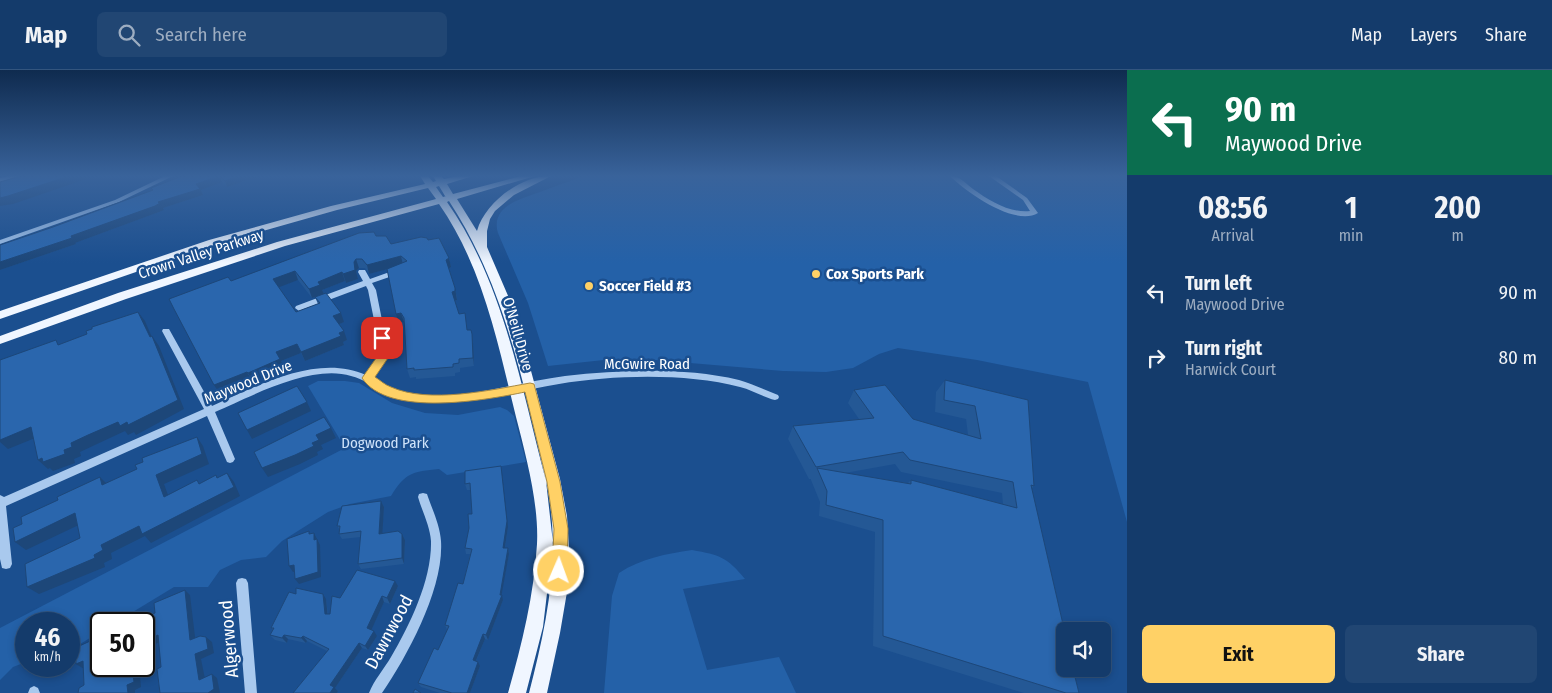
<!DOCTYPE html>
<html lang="en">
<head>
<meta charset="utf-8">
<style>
  :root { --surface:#143b6b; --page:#214673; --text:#f1f3f6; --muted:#9dadc1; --line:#33557e; --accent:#ffd166 }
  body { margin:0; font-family:"Fira Sans Condensed",sans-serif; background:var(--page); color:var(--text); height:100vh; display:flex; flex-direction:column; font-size:19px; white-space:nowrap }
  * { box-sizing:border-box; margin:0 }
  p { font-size:16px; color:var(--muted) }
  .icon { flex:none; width:28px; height:28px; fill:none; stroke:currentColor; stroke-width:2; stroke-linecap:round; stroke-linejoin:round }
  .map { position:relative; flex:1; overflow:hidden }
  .panel { display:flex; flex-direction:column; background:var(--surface); width:425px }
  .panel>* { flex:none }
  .banner { background:#0b6e4f; color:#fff; overflow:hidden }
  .controls { position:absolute; left:1056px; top:552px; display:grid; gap:10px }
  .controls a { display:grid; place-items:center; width:55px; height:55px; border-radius:8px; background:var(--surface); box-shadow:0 2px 8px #0003,0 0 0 1px var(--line); font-size:25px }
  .speed { position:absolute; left:15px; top:542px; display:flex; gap:10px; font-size:25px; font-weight:700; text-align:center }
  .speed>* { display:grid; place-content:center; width:65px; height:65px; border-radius:50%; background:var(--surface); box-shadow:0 2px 8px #0003,0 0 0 1px var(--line); line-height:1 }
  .speed small { font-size:12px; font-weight:400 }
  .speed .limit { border:2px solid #111; border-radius:8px; background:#fff; color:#111 }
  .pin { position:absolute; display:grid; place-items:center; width:42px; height:42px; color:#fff; margin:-21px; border-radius:10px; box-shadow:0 2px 8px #0006 }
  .me { position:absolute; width:55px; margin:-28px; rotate:2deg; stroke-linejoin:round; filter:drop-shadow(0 0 4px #0008) }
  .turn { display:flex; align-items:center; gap:18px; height:105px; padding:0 15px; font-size:22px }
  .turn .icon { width:65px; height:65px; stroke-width:2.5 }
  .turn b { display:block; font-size:35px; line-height:42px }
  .eta { display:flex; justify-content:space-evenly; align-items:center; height:85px; text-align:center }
  .eta b { font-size:30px; font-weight:700; line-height:35px }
  .primary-button { display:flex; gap:10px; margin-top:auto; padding:10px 15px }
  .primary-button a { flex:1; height:58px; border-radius:8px; background:var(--accent); color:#111; font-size:20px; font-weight:700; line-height:58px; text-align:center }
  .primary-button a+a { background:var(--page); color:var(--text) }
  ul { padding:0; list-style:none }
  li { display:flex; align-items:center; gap:15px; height:65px; padding:0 15px }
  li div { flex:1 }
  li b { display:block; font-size:19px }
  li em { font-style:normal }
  header { display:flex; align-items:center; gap:30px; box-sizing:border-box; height:70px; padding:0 25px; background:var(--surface); border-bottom:1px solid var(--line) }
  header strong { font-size:24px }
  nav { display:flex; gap:28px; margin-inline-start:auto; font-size:18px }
  .search { width:350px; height:45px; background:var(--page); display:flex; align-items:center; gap:12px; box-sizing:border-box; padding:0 18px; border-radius:8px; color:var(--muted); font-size:19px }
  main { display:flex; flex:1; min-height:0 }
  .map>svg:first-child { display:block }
</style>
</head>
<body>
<header>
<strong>Map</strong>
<div class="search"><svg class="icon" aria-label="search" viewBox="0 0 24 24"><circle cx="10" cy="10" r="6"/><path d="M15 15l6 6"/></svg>Search here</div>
<nav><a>Map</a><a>Layers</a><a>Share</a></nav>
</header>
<main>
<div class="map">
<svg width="1127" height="623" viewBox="0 0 1127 623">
  <rect width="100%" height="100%" fill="#1b4f8f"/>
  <path fill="#2461a8" d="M584 106H1127V452L1088 312 977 290 898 278 879 284 853 298 826 302 783 301 643 289H613L548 296 528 233 498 163C490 136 521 129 540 122 554 117 569 111 584 106Z
    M318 311H345L359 313 392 333 425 343 458 345 500 337 507 340 514 346 526 392 447 405 439 399C412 402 406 402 391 426L350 434 328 442 282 471 266 487 241 490 220 500 208 517H174L113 554H101V561L69 581V554H26V592L13 597 0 610V558L345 378 308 316Z
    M692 480C720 485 727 487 745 509L683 519 707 600 779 587 796 623H604L612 526 619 503C642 488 666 484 692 480Z"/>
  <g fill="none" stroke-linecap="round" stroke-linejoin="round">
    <path fill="#a9c9ee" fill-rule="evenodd" d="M10 106H20L0 112V108Z
      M165 106H173L119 132 0 174V170L115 130Z
      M950 106C960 106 965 113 973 119 990 131 1009 143 1030 141L1023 130 989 106H996L1027 128 1038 143C1015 157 966 122 950 106Z
      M398 199 402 201 401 203 372 213 376 220 389 285 373 308C380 312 388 317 396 320 406 324 416 325 426 325 474 328 518 312 565 306 622 300 683 297 739 310 752 314 765 320 778 325L779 327 778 329 775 330C763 327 752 320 740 317 686 303 614 305 559 314 521 320 483 332 444 332 424 333 403 331 385 323 374 317 363 309 351 306 311 294 252 326 215 342L235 389 233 392 230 393 227 392 207 346 6 436 12 494 10 498 6 499 2 498 0 489V425L4 427 204 339 162 261 163 259H169L212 336C257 316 317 283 366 305L381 285 368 220 366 216 302 240 299 241 295 238 296 236 363 211 358 202 359 200H365L370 209Z
      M423 423 427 424 428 427C433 441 440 456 441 471 444 518 408 585 382 623H369C374 610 384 599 391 587 410 555 432 509 431 471 430 456 422 441 418 427L419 424Z
      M242 508 246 509 248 513 257 623H245L236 513 238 509Z
      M34 616 38 618 40 623H28L30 618Z"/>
    <path fill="#f0f6ff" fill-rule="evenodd" d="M420 106H428L433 112 436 111 433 106H441L444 109 458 106H473L447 114 453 124 521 106H535L457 129 477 161C485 132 522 105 551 106L514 125 495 141 490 149 487 161V177L509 228 523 271 560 409 567 446 569 480 567 522 560 563 547 623H529C547 553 562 483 546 411L553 473 543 557 526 623H508C522 574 534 525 537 474 539 434 526 386 516 347 498 274 483 197 439 134L285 176 126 229 0 274V266L118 223 277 172 436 129 428 118 337 140 217 174 0 249V241L209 170 331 136 425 114ZM439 116 445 126H446L443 127 436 117ZM449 131C504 215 524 314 546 411 521 317 504 213 447 132Z"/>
  </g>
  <path fill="#245895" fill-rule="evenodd" d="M182 106H259L227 117 222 112 201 120 203 125 163 138 164 140 159 142 75 173 76 174 0 200V175L53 157 152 120 151 118Z
    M376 166 391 174 428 170 449 188 451 197 449 198 457 227V230L455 231 459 244 467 260 472 264 473 272 474 296 460 298V302L455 303V306L416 309V307L410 308 407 299 404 253V252L398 253 387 199 369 204 365 198H359L356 201 358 209 346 213 345 211 322 220 324 224 344 252 339 254 347 270 343 272 344 275 305 291 301 283 281 291 285 298 253 312 252 311 220 324 231 211ZM298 210 312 228 315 227 318 234 296 242 278 217Z
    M945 310 1028 330 1034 416 1031 419 1079 623H1024L873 576 875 462 819 446 820 432 811 410V409H809L788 369 793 356 859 349 848 333 854 320 913 349 968 365 966 349 935 342 936 322ZM895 394 901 402 1002 423 1003 434 911 410 908 413 845 403Z
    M465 401 508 457 505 478H508L509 484 501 525 503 530 488 570 485 569 476 591 480 596 470 623H440L421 617 418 613 438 580 447 560 445 555 463 514 470 484H466L465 478 472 444 471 420H467L465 414Z
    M381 431 384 437 382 463 402 464 405 470 404 494 361 499 358 494 361 467 342 469 339 464 340 460 337 456Z
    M398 516 390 534 384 532 371 560 377 566 368 580 362 578 335 618 338 621 337 623H293L327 581 307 571 306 573 288 569 287 573 275 570 270 565 273 560 271 558 326 529 328 544H330L340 528Z"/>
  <path fill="#1d4779" d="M69 106H94L86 109 13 134 0 136V128Z
    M219 106 222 112 201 120 203 125 163 138 164 140 159 142 75 173 71 166 158 132 196 114Z
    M239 106H259L227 117 225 111Z
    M72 168 76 174 0 200V192Z
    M401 186 403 195 369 204 367 195Z
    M449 188 451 197 448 199 446 190Z
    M356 189 359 198 356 201 358 209 346 213 343 204Z
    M295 201 298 210 277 218 273 209Z
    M342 202 345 211 322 220 324 224 312 228 309 219 318 212Z
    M455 218 457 230 454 231 452 222Z
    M138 242 145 251 156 277 150 267Z
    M341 243 344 252 337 255 333 246Z
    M401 243 404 252 398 253 396 244Z
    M344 261 347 270 343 272 344 275 305 291 301 282Z
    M472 264 473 272 474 296 473 288Z
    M152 266 159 276 184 339 136 365 134 362 128 365 125 361 97 374 80 382 81 386 74 389 75 393 53 401 50 398 48 399 38 390 64 380 71 373Z
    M297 274 301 283 281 291 285 298 253 312 248 303 276 282Z
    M247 302 252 311 220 324 214 315Z
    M307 332 311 341 252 369 247 360Z
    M31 357 40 366 8 379 0 372V370Z
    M331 358 336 368 321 375 323 379 317 382 318 385 300 394 268 407 262 398 312 373 316 365Z
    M197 367 203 376 209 394 164 414 172 436 164 427 156 405Z
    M227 403 234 412 240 426 151 473 145 466 111 483 112 489 104 493 105 497 39 524 27 517 94 485 101 475Z
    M502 403 508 457 504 483 503 478Z
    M100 407 109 416 102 415Z
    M381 431 384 437 382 469 379 464Z
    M75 443 85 452 26 480 15 472Z
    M314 463 320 475 321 507 299 514 295 509 314 470Z
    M402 464 405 470 404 494 402 488Z
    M508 478 509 484 501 528 502 525 503 530 488 570 486 565 500 525Z
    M294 495 298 500 293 502 289 496Z
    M395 511 398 516 390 534 387 528Z
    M185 520 190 525 196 575 190 570Z
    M323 524 326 529 328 549 325 544Z
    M382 526 384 532 370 563 367 558Z
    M374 561 377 566 368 580 365 576Z
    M483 564 485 569 474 595 473 590Z
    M158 565 164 570 144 579V572Z
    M284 565 288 569 287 573 282 568Z
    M303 566 307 571 306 573 301 568Z
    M206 567 212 572 214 583 201 589 206 614 199 610 195 584Z
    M359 573 362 578 335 618 338 621 337 623H330V615Z
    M83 591 84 599 76 594Z
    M478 592 480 596 470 623H467Z
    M132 596H139L141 617 135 620V623H128L127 615Z
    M212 604 217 608 220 623H208Z"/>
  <path fill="#2a66ad" stroke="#1d4779" d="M21 106H69L8 126 0 128V112Z
    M182 106H219L196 114 200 119 158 132 160 133 155 136 71 166 72 168 0 192V175L53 157 153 120 151 118Z
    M220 106H239L225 111Z
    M374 162 376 166H386L391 174 421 167 427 168 428 170 439 168 449 188 446 190 455 218V221L452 222 459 244 465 243 467 260H471L472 264 473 288 459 289V293L453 294V297L414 300V298L407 299 404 248 401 243 396 244 387 199 407 191 401 186 367 195 362 189H356L354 192 355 200 343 204 342 202 318 212 320 215 309 219 295 201 273 209 296 242 320 233 315 227 326 223 341 243 333 246 344 261 339 263 341 266 301 282 297 274 276 282 280 289 248 303 247 302 214 315 174 239 169 229 228 207 231 211 359 163Z
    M138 242 150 267 152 266 178 330 128 355 127 352 120 356 118 352 88 365 71 373 72 377 64 380 65 384 43 392 42 388 38 390 31 357 0 370V290L56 270 58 275 87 264 86 261 92 259V257Z
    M945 310 1028 330 1034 416 1031 415 1065 563V599H1073L1079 623H1066L883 566V450L826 435 827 421 817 398 911 414V410L1017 438 1013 412 910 390 903 382 816 397 793 356 874 348 854 320 885 315 913 349 981 369 975 336 944 330Z
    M297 316 307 332 247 360 238 343Z
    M324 347 331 358 316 365 319 370 312 373 314 376 295 385 262 398 254 382Z
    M197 367 202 384 156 405 164 427 197 410 199 414 216 405 217 408 227 403 234 417 142 464 139 456 101 475 103 480 94 485 95 488 27 517 25 494 80 468 75 443 15 472 13 458 22 454 21 447 58 430 57 427 100 407 102 415 137 399 135 395 143 392 142 388Z
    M501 396 507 451 503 478H508L500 525H502L486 565 483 564 473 590 478 592 467 623H452L418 613 434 578 438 580 449 556 445 555 458 513 463 514 472 479 465 478 469 458 468 444H472L470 413 465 414V401Z
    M381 431 379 464 398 461 402 464V488L358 494 361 461 339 464 340 456H337L342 436Z
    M309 461V464L314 463V470L317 469 318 502 295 509 294 495 289 496 287 469Z
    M357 500 395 511 387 528 382 526 367 558 374 561 365 576 359 573 330 615 334 617 330 623H293L329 579 303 566 301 568 284 565 282 568 270 565 274 558H271L289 522 296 524V518L323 524 325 544H330L332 526 340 528Z
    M185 520 190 570 200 566 206 567 208 579 195 584 199 610 212 604 214 619 208 623H160L157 599 161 597 158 565 144 572V554H130L155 543 154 533Z
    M101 566V596H132L134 612 127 615 128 623H78L79 618 84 615 83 591 76 594 75 578Z
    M415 619 421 623H413Z"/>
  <linearGradient id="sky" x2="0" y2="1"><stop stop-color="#0f2b4f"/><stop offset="0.55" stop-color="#39639b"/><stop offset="1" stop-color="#39639b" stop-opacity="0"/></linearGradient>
  <rect width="1127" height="193" fill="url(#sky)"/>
  <path fill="#ffd166" stroke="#a68842" d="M382 265 387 268 390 285 375 307C380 310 385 315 391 317 429 334 491 320 530 313L534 314 560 412 568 459 567 501 564 506 559 508 554 506 552 501 554 459 547 412 525 322C487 330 388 348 362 308L379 284 376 268Z"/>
  <g fill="#ffd166" stroke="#1b4f8f" stroke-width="2">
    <circle cx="816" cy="204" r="5"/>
    <circle cx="589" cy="216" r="5"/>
  </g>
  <g text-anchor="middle" stroke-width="5" stroke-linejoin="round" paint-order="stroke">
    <g font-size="15" fill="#fff" stroke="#1b4f8f">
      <text transform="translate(201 184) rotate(-18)" y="5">Crown Valley Parkway</text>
      <text transform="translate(518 264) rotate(74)" y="5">O'Neill Drive</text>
      <text x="647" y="299">McGwire Road</text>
      <text transform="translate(248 312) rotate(-22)" y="5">Maywood Drive</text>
    </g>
    <g font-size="15" font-weight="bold" fill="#fff" stroke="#1b4f8f" text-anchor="start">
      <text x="826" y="209">Cox Sports Park</text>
      <text x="599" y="221">Soccer Field #3</text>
    </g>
    <g font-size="15" fill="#cfe3fa" stroke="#1b4f8f">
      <text x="385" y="378">Dogwood Park</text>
    </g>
    <g font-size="18" fill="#fff" stroke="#1b4f8f">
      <text transform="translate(389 562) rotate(-62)" y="6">Dawnwood</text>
      <text transform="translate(229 569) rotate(-95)" y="6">Algerwood</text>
    </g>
  </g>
</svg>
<div class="controls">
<a><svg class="icon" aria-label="sound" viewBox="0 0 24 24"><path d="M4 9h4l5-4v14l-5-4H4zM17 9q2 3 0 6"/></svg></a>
</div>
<div class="speed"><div>46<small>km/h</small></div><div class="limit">50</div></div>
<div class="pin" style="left:382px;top:268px;background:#d93025"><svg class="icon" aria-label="arrive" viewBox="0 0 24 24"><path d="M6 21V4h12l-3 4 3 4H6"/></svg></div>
<svg class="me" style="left:559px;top:501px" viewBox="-20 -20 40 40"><circle r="17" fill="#ffd166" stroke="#fff" stroke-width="3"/><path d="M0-11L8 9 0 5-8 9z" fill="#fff"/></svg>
</div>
<section class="panel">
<div class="banner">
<div class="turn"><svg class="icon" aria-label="left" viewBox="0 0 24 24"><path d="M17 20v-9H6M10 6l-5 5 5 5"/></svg><div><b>90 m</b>Maywood Drive</div></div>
</div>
<div class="eta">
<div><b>08:56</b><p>Arrival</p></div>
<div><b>1</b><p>min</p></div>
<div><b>200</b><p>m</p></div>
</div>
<ul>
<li><svg class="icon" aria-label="left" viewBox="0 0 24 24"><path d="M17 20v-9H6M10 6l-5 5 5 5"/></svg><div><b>Turn left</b><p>Maywood Drive</p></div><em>90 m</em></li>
<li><svg class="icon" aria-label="right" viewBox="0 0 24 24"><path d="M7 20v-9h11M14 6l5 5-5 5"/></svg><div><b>Turn right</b><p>Harwick Court</p></div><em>80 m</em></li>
</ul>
<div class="primary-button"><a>Exit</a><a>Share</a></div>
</section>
</main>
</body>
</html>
